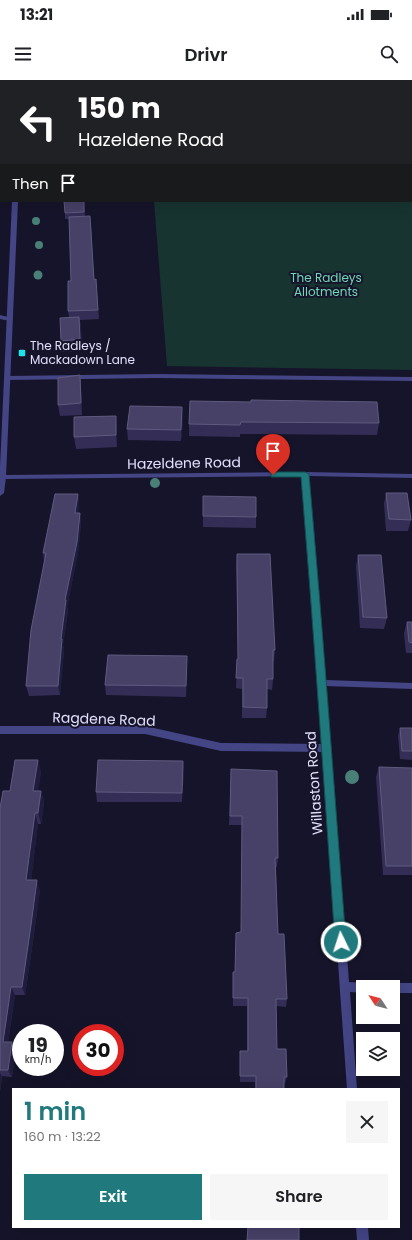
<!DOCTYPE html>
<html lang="en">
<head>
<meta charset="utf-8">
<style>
  :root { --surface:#fff; --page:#f6f6f6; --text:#202124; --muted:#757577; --accent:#1f797d }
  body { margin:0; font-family:Poppins,sans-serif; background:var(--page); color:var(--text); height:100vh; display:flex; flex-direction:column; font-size:15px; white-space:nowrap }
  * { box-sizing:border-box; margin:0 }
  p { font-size:13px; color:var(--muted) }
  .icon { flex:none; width:22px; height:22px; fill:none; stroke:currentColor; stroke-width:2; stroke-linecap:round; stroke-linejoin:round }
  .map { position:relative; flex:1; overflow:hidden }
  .details { position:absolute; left:12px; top:1008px; width:388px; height:140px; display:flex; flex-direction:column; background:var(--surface); border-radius:0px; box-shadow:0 4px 16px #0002 }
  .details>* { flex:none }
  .banner { position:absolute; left:0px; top:0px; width:412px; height:122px; box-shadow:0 4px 16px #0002; background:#202124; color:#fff; overflow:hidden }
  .needle { width:26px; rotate:306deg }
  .controls { position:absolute; left:356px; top:900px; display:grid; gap:8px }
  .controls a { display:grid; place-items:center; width:44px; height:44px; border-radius:0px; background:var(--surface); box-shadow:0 4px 16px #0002; font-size:20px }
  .speed { position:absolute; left:12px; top:944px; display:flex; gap:8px; font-size:20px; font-weight:700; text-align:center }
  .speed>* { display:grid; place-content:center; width:52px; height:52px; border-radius:50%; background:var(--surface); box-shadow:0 4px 16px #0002; line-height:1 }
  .speed small { font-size:10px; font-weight:400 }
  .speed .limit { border:6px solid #d22; background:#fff; color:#111 }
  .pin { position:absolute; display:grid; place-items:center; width:34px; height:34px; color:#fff; margin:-41px -17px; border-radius:50% 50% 50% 0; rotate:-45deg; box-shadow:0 0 4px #0007 }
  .pin .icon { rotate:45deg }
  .me { position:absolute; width:44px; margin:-22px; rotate:356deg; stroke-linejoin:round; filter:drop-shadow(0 0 3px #0008) }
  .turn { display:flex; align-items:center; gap:14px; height:84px; padding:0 12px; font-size:18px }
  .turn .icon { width:52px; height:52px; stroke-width:2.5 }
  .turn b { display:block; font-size:28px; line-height:34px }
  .then { display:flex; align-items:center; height:38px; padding:0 12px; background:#0003; gap:8px; font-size:15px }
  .round { display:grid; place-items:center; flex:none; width:42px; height:42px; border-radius:0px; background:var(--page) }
  .overview { display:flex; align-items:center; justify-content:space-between; height:68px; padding:0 12px }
  h1 { font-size:24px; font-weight:600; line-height:30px; color:var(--accent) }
  .cta { display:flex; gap:8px; margin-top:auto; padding:8px 12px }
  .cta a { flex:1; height:46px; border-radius:0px; background:var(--accent); color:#fff; font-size:16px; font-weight:600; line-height:46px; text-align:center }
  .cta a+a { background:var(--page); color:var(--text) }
  .status { display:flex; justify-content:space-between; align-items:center; height:28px; padding:0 20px; background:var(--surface); direction:ltr }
  .status svg { height:11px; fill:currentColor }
  header { display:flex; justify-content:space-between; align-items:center; height:52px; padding:0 12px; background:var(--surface); font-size:18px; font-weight:600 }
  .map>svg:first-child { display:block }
</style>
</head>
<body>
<div class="status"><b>13:21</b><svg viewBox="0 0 49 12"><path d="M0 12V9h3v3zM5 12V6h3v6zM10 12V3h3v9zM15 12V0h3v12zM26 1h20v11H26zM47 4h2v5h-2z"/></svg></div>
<header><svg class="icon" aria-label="menu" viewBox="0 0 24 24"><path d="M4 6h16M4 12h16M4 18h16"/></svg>Drivr<svg class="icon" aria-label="search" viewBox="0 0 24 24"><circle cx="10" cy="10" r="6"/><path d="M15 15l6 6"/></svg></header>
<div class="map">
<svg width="412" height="1160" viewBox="0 0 412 1160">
  <rect width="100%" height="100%" fill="#16142a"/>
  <path fill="#173431" d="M412 45V290L167 286 154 121H411Z"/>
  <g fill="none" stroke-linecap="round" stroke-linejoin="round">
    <path fill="#434585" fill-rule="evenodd" d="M75 0H79V1H75Z
      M249 0H254L249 1Z
      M305 0H315V1H305Z
      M410 0H412V4H411Z
      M157 294 412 297V301L157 298 8 300 5 298 8 296Z"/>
    <path fill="#434585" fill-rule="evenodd" d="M0 235 12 238 13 239 10 241 0 239Z
      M305 392 412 394V398L309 396 326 600 412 603V609L326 606 349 902 363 903 366 905 368 907H363V913L350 912 357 1009H347L323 672 221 671 145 654H0V646H145L221 663 322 664 302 396 3 399 0 398 1 395H3Z
      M393 903H412V913H393V907H388L390 905Z
      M356 1147H368L369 1160H357Z"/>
    <path fill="#434585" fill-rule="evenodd" d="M33 0H37V1H33Z
      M12 121H18L6 397 4 413 0 416V387Z"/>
  </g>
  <g fill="#487f77">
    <circle cx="36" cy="141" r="4"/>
    <circle cx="39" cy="165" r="4"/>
    <circle cx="38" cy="195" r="4.5"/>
    <circle cx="155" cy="403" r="5"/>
    <circle cx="352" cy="697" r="7"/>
  </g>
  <path fill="#342e56" d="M84 121 85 136 91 145 94 200 96 199 99 239 80 240 81 249 82 271 62 272 61 261 69 237 68 231 71 201 69 139H65V133Z
    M80 295 81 306 82 335 60 336 58 325Z
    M190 321 379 343 377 355 240 354V357L189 356V344Z
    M182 327 183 339 181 361 128 360 127 349Z
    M117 347V367L76 369 74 357Z
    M386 413 411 440 408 451H386L384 424Z
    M78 414 79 425 78 433H80L81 444 78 473 67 527 68 530 63 565 64 570 60 615 29 616 26 606 44 482 43 473Z
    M203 436 256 437V448L203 447Z
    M237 474 275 570 274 581H273V599L272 610 267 609V628L266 638H242V609L236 608 237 579H238L236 486Z
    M358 475 387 538 384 549 360 548 356 486Z
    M407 542H412V573H406L404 553Z
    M187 576V587L186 617 106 615 105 605Z
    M400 648H412V680L400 679 398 656Z
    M183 681 184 691 182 722H97L96 712Z
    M379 687 412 691V795H383L376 697Z
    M231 689 278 778 277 787H276L278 854 287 919 286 927 276 926 277 969 287 997 285 1003H284V1009H255V1002H240V971H247V926H233V892H235L236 853 241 852 242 745H229Z
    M41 691 38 711H41L44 722 41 744H38L31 800 40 810 34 854 25 915H15L8 962 16 970 12 997 2 996 0 1012V728L10 711Z
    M247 1147H299V1160H247Z"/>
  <path fill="#201c3d" d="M79 237 81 249 82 271 80 259Z
    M80 295 81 306 82 335 81 323Z
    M182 327 183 339 181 361V350Z
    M116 336 117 347V367L116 355Z
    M78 414 79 425 77 444 75 433Z
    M80 433 81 444 78 473 67 527 68 530 63 565 64 570 60 615 58 606 61 559 65 520Z
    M187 576V587L186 617V606Z
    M38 680 41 691 37 722 33 711Z
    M183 681 184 691 182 722V713Z
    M41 711 44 722 41 744 38 733Z
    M35 733 38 744 30 810 26 800Z
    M37 800 40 810 34 854 25 915 22 907Z
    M11 907 15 915 7 969 3 962Z
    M12 962 16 970 12 997 8 990Z
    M0 993 2 996 0 1012Z"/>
  <path fill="#474167" stroke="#5f5a7f" d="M64 121H84V132L65 133Z
    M90 136 94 200 96 199 98 230 68 231V201H71L69 137Z
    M79 237 80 259 61 261 60 238Z
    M80 295 81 323 58 325V298Z
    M251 320 377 322 379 343 241 342 240 345 189 344 190 321 251 322Z
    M130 326 182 327 181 350 127 349Z
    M116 336V355L74 357V337Z
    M386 413H407L411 440 389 439Z
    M55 414H78L75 433H80L77 462 65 520H66L61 559H62L58 606H26L31 550 46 473H43Z
    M203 416 256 417V437L203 436Z
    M237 474H270L275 570H273V599H267V628L243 627V598H236L237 579H238Z
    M358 475H381L387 538 363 537Z
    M407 542H412V563L409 562Z
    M108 575 187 576 186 606 105 605Z
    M400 648H412V671H402Z
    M15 680H38L33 711H41L38 733H35L26 800H37L31 845 22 907H11L3 962H12L8 990H0V728L3 711H10Z
    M98 680 183 681 182 713 96 712Z
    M379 687 412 688V786H386Z
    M231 689 277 691 278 778H275L278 854H284L287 919H276L277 969H286L287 997H284V1009H256V996H240V971H248V918H233V892H235L236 853 241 852 242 736H230Z
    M248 1147H299V1160H247Z"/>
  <path fill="#1f797d" stroke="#144f51" d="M273 392H305L309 394C323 550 334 706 346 862L345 866 341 868 337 866 335 862C324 707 314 552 301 397H271V393Z"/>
  <rect fill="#1de4ea" stroke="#16142a" stroke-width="1.5" x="18" y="269" width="8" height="8" rx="2"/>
  <g text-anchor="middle" stroke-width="4" stroke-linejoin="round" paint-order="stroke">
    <g font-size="12" fill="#71d7b6" stroke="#16142a">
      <text x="326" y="202">The Radleys<tspan x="326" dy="14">Allotments</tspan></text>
    </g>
    <g font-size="12" fill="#e1e0fc" stroke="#16142a" text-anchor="start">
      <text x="30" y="270">The Radleys /<tspan x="30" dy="14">Mackadown Lane</tspan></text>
    </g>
    <g font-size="14" fill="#e1e0fc" stroke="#16142a">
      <text transform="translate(184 383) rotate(-1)" y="5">Hazeldene Road</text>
      <text transform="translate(104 639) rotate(2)" y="5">Ragdene Road</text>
      <text transform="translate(314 703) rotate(-94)" y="5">Willaston Road</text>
    </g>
  </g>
</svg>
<div class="controls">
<a><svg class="needle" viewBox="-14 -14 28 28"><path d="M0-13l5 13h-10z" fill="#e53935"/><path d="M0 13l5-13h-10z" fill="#757577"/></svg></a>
<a><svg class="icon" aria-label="layers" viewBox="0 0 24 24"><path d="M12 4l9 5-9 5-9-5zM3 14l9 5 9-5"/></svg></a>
</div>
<div class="speed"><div>19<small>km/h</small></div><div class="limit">30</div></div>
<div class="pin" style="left:273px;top:395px;background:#d93025"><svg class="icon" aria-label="arrive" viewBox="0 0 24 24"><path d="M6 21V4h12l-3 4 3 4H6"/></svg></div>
<svg class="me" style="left:341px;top:862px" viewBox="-20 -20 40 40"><circle r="17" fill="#1f797d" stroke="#fff" stroke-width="3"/><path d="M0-11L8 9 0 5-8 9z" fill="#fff"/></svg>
<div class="banner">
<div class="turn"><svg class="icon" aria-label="left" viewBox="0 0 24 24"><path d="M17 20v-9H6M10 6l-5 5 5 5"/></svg><div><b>150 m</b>Hazeldene Road</div></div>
<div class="then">Then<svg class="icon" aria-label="arrive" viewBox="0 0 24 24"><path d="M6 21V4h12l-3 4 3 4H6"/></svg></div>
</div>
<section class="details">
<div class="overview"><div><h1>1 min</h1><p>160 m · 13:22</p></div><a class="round"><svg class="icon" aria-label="close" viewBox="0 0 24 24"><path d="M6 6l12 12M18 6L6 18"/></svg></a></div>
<div class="cta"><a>Exit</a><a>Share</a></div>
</section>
</div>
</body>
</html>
